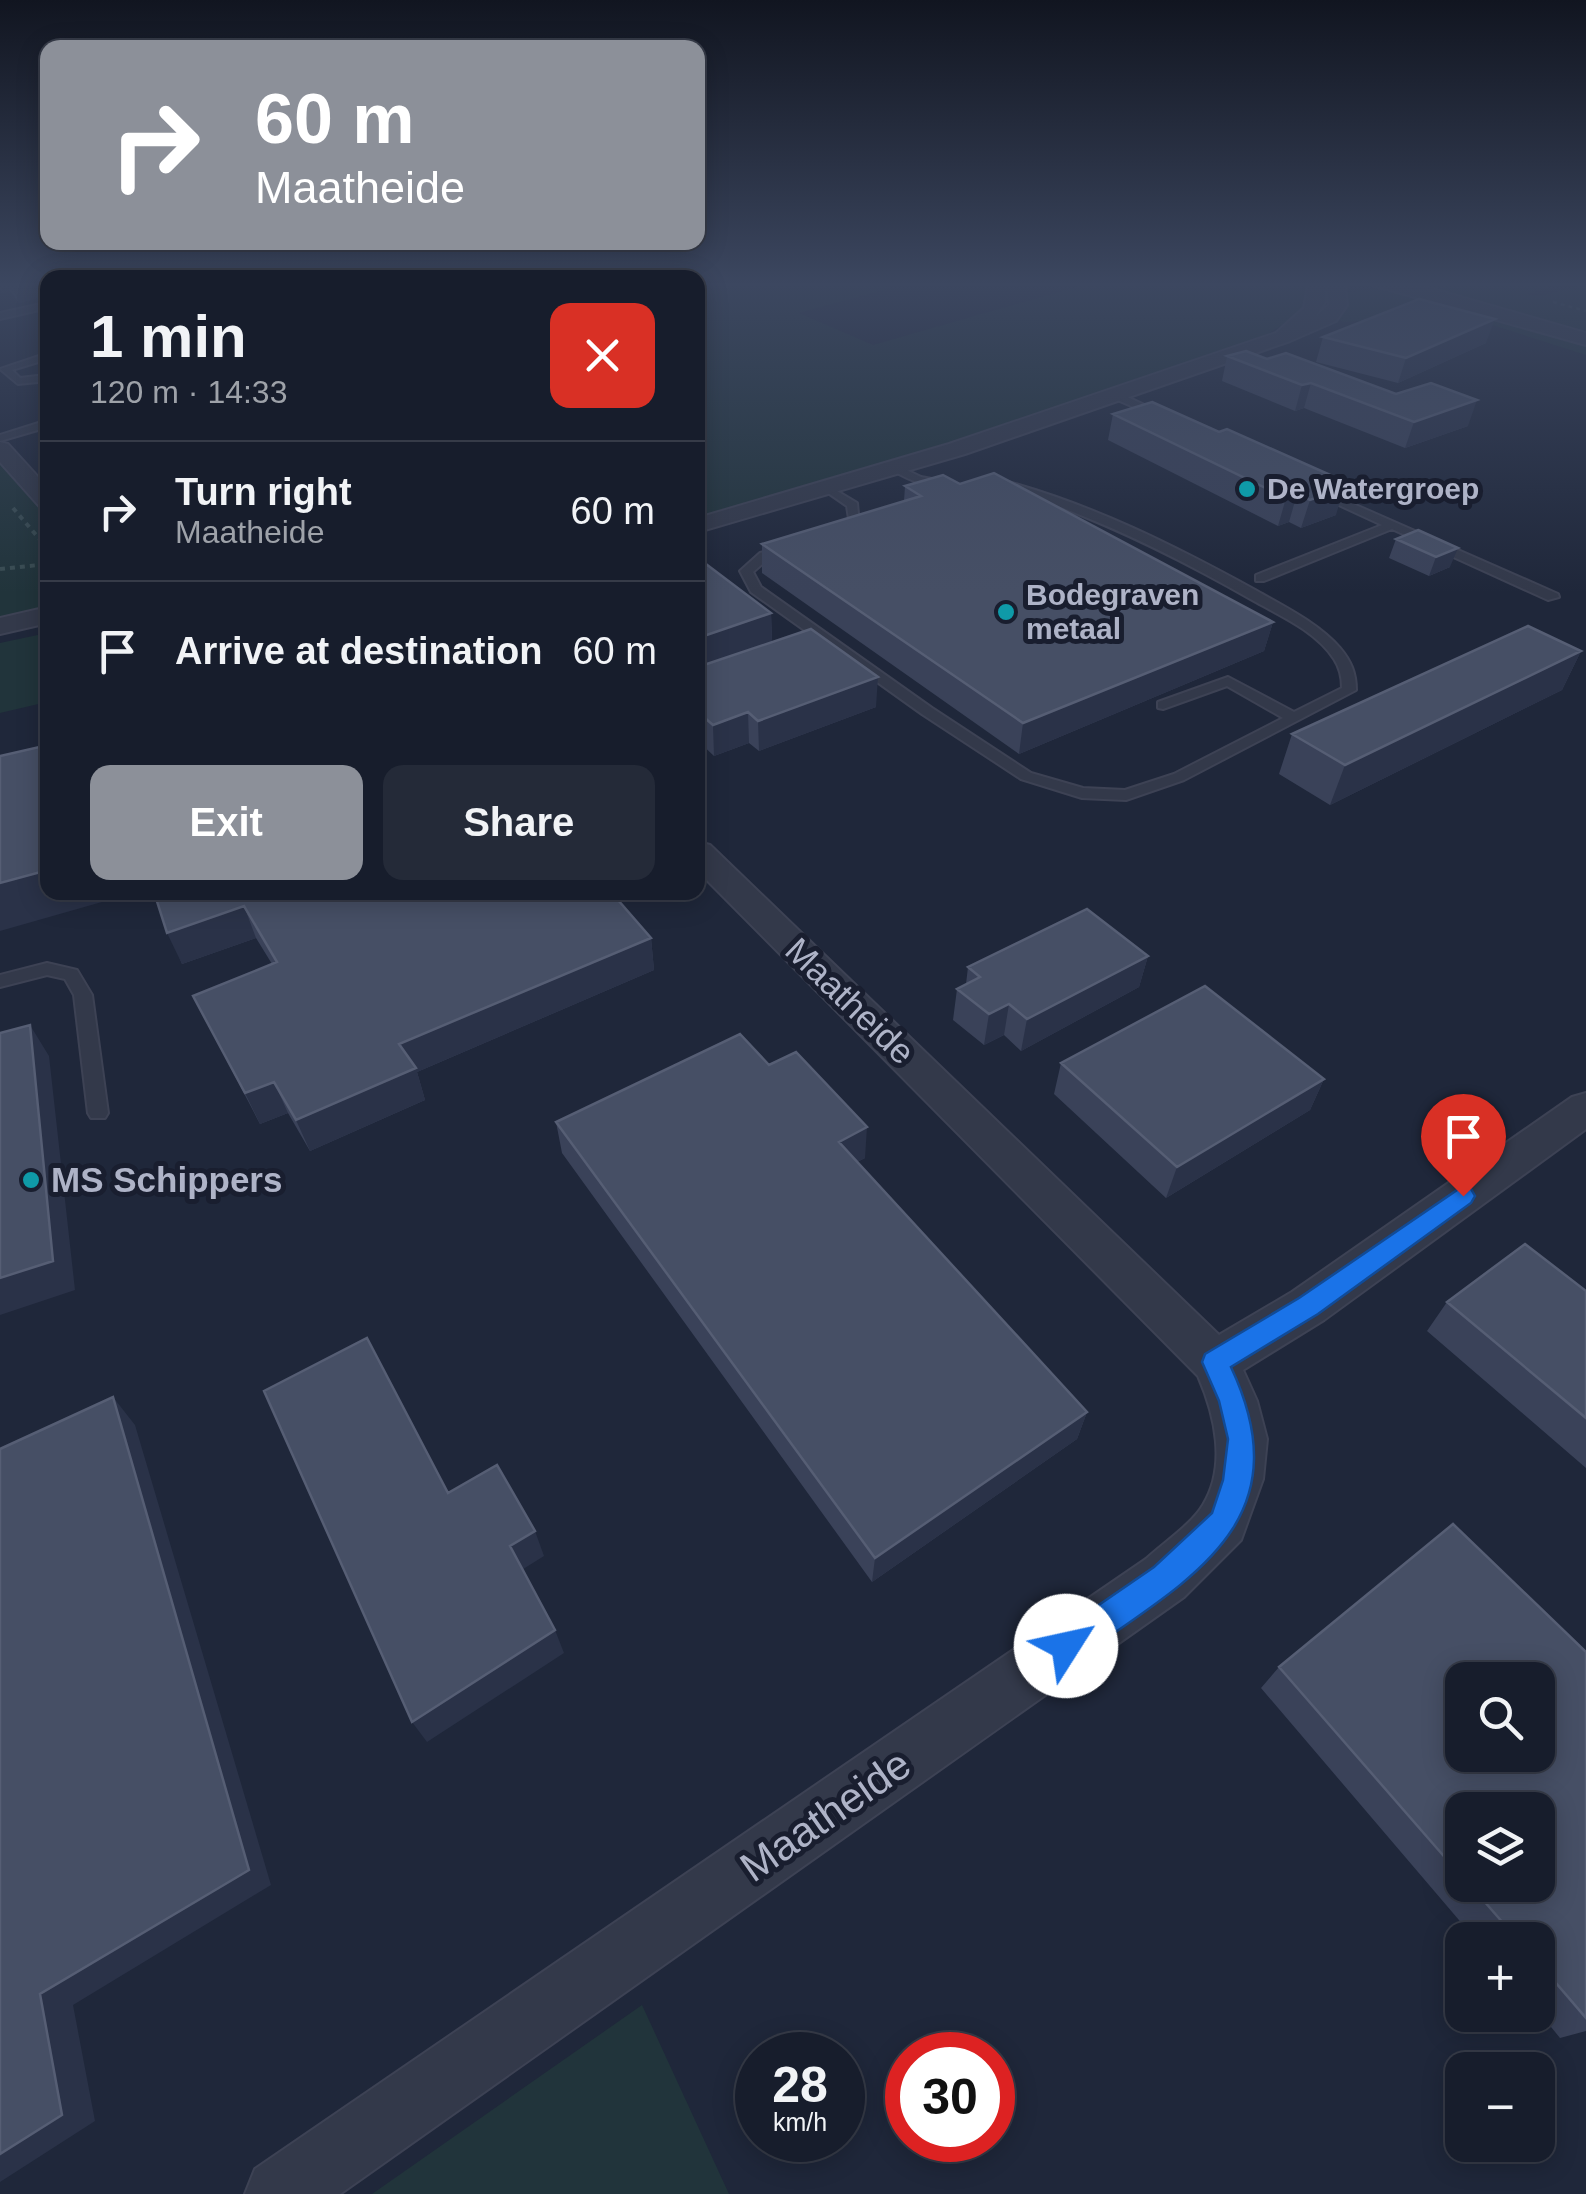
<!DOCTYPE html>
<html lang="en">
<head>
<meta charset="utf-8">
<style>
  :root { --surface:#171d2c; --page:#242a38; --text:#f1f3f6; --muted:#9ea2a9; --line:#363b48; --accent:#8c9099 }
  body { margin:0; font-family:Arial,sans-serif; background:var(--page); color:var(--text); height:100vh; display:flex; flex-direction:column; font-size:38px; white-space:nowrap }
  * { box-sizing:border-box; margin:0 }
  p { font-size:32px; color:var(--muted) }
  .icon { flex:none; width:55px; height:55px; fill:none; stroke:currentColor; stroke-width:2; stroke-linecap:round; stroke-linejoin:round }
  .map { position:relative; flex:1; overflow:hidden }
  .details { position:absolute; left:40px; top:270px; width:665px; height:630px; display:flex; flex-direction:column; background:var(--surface); border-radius:20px; box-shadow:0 5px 25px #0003,0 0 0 2px var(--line) }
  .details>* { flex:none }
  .banner { position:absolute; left:40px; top:40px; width:665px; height:210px; border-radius:20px; box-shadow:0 5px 25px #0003,0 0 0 2px var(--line); background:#8c9099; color:#fff; overflow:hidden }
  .fabs { position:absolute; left:1445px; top:1662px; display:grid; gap:20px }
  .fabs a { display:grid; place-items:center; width:110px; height:110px; border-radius:20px; background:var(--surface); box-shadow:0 5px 25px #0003,0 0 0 2px var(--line); font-size:50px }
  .speed { position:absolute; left:735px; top:2032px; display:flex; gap:20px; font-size:50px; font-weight:700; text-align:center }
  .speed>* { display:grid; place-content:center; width:130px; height:130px; border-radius:50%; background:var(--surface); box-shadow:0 5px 25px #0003,0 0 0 2px var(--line); line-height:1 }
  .speed small { font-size:25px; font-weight:400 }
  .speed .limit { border:15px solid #d22; background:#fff; color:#111 }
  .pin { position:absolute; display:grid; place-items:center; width:85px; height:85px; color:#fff; margin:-102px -42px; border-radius:50% 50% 50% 0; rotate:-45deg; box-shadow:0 0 10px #0007 }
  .pin .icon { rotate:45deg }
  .me { position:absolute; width:110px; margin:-55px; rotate:55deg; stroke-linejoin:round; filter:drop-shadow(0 0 8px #0008) }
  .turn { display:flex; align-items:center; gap:35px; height:210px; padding:0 50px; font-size:45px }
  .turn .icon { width:130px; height:130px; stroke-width:2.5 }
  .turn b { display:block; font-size:70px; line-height:85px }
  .round { display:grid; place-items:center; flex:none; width:105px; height:105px; border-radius:20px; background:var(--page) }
  .headline { display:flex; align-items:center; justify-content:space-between; height:170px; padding:0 50px }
  h1 { font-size:60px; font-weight:800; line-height:75px }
  .action { display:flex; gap:20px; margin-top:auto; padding:20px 50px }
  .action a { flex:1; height:115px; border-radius:20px; background:var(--accent); color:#fff; font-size:40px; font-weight:800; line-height:115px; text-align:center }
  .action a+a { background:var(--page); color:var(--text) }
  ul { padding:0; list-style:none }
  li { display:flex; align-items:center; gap:30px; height:140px; padding:0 50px; border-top:2px solid var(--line) }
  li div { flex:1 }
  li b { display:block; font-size:38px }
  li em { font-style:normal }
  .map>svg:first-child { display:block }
</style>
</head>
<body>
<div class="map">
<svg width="1586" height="2194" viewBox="0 0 1586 2194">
  <rect width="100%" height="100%" fill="#1f273a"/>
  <path fill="#21343b" d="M698 285H884L891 288 799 313 873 345 1083 285H1307L1310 291 1301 313 1258 340 907 456 698 517Z
    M1409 285H1553L1528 294C1546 301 1566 283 1586 287V334Z
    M1381 288 1404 291 1586 342V355L1461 315 1343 322 1338 318 1347 292Z
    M0 462 48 516 47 611 0 622Z
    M47 633V702L0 713V643Z
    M642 2005 729 2194H372Z"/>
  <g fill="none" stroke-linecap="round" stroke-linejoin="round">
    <defs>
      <path id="service" d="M46 303 48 308 0 319V313Z
        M48 353V359L12 370 20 378 46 375 48 381 18 384 0 369Z
        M1113 394H1121L1170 417 1161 419 1113 398Z
        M48 420V427L0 441V435Z
        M896 465 921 477 953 483C933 491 911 481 892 470V466Z
        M1001 480C1092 504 1175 546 1257 591 1285 607 1318 623 1340 648 1351 661 1356 673 1356 690L1184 780 1126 800 1082 798 1021 779 922 714 751 592 740 571 760 553 789 546V552L768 559 753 572 761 587 932 708 1031 773 1083 788 1125 790 1174 774 1283 718 1227 686 1163 709 1158 708V702L1228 677 1294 712 1342 688C1342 678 1340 668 1334 659 1317 632 1281 616 1254 601 1172 554 1088 513 997 485L995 483Z
        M827 485 857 503 859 524 831 532V526L849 519 847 506 821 488Z
        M1317 488 1558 594 1559 597 1548 600 1392 529 1264 581H1256V575L1382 525 1313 493 1311 491Z
        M47 963 77 970 92 995 108 1113 105 1118H91L88 1113 74 995 65 979 47 975 0 987V975Z"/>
      <path id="minor" d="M1308 285H1326L1325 302 1316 316 1329 305 1327 285H1345L1347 305 1336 321 1290 341 965 454 698 532V518L949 444 1276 333 1304 308Z
        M1372 285 1429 288 1586 333V345Z
        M0 442 8 444 48 488V509L40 507 0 462Z
        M48 607V623L0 634V618Z
        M698 842 710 845 1219 1335 1292 1292 1572 1097 1586 1093V1129L1324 1320 1243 1370 1257 1401 1267 1439 1263 1479 1241 1540 1184 1597 340 2194H245L255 2169 1146 1559C1163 1543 1191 1525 1203 1505 1227 1466 1215 1415 1198 1376L698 871Z"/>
    </defs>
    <use href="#service" stroke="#3d4254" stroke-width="4"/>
    <use href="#minor" stroke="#3d4254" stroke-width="4"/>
    <path stroke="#3a4d53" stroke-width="2.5" stroke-dasharray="4 4" stroke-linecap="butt" d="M1553 302 1586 311"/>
    <path stroke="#3a4d53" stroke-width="4" stroke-dasharray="5 5" stroke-linecap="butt" d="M13 508 48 549
      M0 569 48 564"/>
    <use href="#service" fill="#33394a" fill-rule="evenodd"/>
    <use href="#minor" fill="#33394a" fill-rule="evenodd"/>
  </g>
  <path fill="#3a4259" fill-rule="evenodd" d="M0 285H48V295L19 303 10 291 2 293 0 290Z
    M1323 337 1486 343 1398 383 1316 362Z
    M1227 356 1267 359 1468 426 1405 448 1304 408 1295 411 1222 381Z
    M1113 414 1219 432 1337 478 1335 484 1336 515 1301 528 1289 522 1278 526 1108 440Z
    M960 484 1273 622 1264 651 1019 754 762 573V544L904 501 905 486Z
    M1418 530 1450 567 1429 576 1389 558 1396 539Z
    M698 558 771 613 772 642 876 707 759 751 749 743 714 756 698 741Z
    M1581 651 1562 690 1330 805 1279 774 1292 734Z
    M154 892 651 938 654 970 417 1072 425 1100 310 1151 288 1113 260 1124 193 996 272 964 256 938 182 964Z
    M1148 956 1139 987 1021 1051 1004 1035 984 1045 953 1020 957 989 966 984 968 967Z
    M1061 1063 1324 1079 1310 1110 1166 1198 1054 1094Z
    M769 1065 865 1158 857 1162 1087 1412 1077 1439 872 1582 562 1153 556 1122Z
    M1586 1291V1468L1427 1331 1447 1302Z
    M1586 1652V2031L1560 2038 1538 2011V1940H1476L1261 1688 1279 1667ZM1462 1810 1538 1885H1462Z"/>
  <path fill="#2a3248" d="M0 285H8L10 291 2 293Z
    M12 285H48V295L19 303Z
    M1495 319 1486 343 1398 383 1406 358Z
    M1311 383 1304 408 1295 411 1302 385Z
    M1477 400 1468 426 1405 448 1414 422Z
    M1337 478 1332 492 1344 488 1336 515 1301 528 1310 500 1329 481Z
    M1297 494 1289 522 1278 526 1286 498Z
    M1458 548 1450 567 1429 576 1436 557Z
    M771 613 772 642 698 668V638Z
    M1273 622 1264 651 1019 754 1023 723Z
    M1581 651 1562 690 1330 805 1345 765Z
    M878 677 876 707 759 751 758 721Z
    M748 712 749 743 714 756 713 725Z
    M48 870V892H137L0 931V883Z
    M244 906 256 938 182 964 167 933Z
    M651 938 654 970 417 1072 425 1100 310 1151 296 1120 399 1044Z
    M1148 956 1139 987 1021 1051 1027 1019Z
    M1009 1004 1004 1035 984 1045 989 1014Z
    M30 1025 49 1056 75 1290 0 1315V1278Z
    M1324 1079 1310 1110 1166 1198 1177 1167Z
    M274 1082 288 1113 260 1124 245 1093Z
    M867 1127 865 1158 838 1172 839 1142Z
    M113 1397 135 1425 271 1885 73 2005 95 2121 0 2182V2154L40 1994Z
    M1087 1412 1077 1439 872 1582 875 1558Z
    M535 1531 544 1556 520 1571 510 1546Z
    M555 1630 564 1653 427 1742 412 1722Z"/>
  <path fill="#464f65" stroke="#565e74" stroke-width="2.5" fill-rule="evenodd" d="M1419 299 1495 319 1406 358 1323 337Z
    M1246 351 1267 359 1286 353 1396 394 1431 383 1477 400 1414 422 1311 383 1302 385 1227 356Z
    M1152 402 1219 432 1227 429 1337 478 1329 481 1344 488 1310 500 1297 494 1286 498 1113 414Z
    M994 473 1273 622 1023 723 762 544 921 496 905 486 943 475 960 484Z
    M1418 530 1458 548 1436 557 1396 539Z
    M698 558 771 613 698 638Z
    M1528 626 1581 651 1345 765 1292 734Z
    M811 629 878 677 758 721 748 712 713 725 698 712V676L702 675 698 671V667Z
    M48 745V870L0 883V756Z
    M154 892H611L651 938 399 1044 416 1068 296 1120 274 1082 245 1093 193 996 277 962 244 906 167 933Z
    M1087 909 1148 956 1027 1019 1009 1004 989 1014 957 989 980 977 968 967Z
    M1205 986 1324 1079 1177 1167 1061 1063Z
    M30 1025 53 1261 0 1278V1033Z
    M740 1034 769 1065 796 1052 867 1127 839 1142 1087 1412 875 1558 556 1122Z
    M1525 1244 1586 1291V1418L1447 1302Z
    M367 1338 448 1493 497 1465 535 1531 510 1546 555 1630 412 1722 264 1391Z
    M113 1397 249 1870 40 1994 62 2115 0 2154V1449Z
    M1453 1524 1586 1652V2018L1538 1962V1940H1518L1470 1885H1538V1810H1462V1877L1279 1667ZM1462 1680H1538V1755H1462Z"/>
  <linearGradient id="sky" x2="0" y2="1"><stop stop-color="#111520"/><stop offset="0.48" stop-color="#3c4760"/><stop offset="1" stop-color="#3c4760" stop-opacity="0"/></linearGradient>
  <rect width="1586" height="592" fill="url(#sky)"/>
  <path fill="#1a73e8" stroke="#114b97" stroke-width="2.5" d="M1463 1186 1471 1189 1475 1196 1471 1203 1318 1314 1231 1367C1304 1523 1190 1579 1078 1658L1066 1662 1055 1658 1051 1646 1055 1635 1154 1567 1212 1513 1223 1480 1228 1439 1219 1401 1202 1362 1205 1354 1299 1298Z"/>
  <g fill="#0f9aa8" stroke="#191e2f" stroke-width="4">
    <circle cx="1247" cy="489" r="10"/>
    <circle cx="1006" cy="612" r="10"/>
    <circle cx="31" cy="1180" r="10"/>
  </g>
  <g text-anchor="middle" stroke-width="10" stroke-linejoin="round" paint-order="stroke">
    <g font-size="30" font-weight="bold" fill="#aeb3c7" stroke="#191e2f" text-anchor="start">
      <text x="1267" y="499">De Watergroep</text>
      <text x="1026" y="605">Bodegraven<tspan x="1026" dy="34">metaal</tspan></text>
    </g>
    <g font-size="35" fill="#aeb3c7" stroke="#191e2f">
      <text transform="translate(850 1001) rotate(44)" y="12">Maatheide</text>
    </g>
    <g font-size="35" font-weight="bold" fill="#aeb3c7" stroke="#191e2f" text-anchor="start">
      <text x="51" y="1192">MS Schippers</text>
    </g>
    <g font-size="42" fill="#aeb3c7" stroke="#191e2f">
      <text transform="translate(825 1815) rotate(-35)" y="15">Maatheide</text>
    </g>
  </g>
</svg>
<div class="fabs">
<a><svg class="icon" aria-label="search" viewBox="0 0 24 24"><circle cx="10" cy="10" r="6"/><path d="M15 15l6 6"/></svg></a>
<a><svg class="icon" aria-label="layers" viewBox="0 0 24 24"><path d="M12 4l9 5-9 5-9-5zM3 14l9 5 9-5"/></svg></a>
<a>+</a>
<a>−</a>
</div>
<div class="speed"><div>28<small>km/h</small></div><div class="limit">30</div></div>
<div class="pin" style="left:1463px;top:1196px;background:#d93025"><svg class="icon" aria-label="arrive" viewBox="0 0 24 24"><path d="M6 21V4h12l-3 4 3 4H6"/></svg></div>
<svg class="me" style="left:1066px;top:1646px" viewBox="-20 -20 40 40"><circle r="19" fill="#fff"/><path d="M0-13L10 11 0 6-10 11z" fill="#1a73e8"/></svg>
<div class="banner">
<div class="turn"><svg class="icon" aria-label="right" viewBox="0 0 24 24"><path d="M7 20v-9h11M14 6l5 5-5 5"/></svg><div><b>60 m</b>Maatheide</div></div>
</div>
<section class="details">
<div class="headline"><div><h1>1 min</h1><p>120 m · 14:33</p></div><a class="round" style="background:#d93025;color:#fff"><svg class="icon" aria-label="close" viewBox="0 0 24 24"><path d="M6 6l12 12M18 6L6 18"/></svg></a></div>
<ul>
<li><svg class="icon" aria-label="right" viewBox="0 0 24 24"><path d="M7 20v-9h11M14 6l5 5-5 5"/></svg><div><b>Turn right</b><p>Maatheide</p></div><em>60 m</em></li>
<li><svg class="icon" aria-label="arrive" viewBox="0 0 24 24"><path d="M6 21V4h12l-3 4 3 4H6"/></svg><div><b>Arrive at destination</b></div><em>60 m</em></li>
</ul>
<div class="action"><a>Exit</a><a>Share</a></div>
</section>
</div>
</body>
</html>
